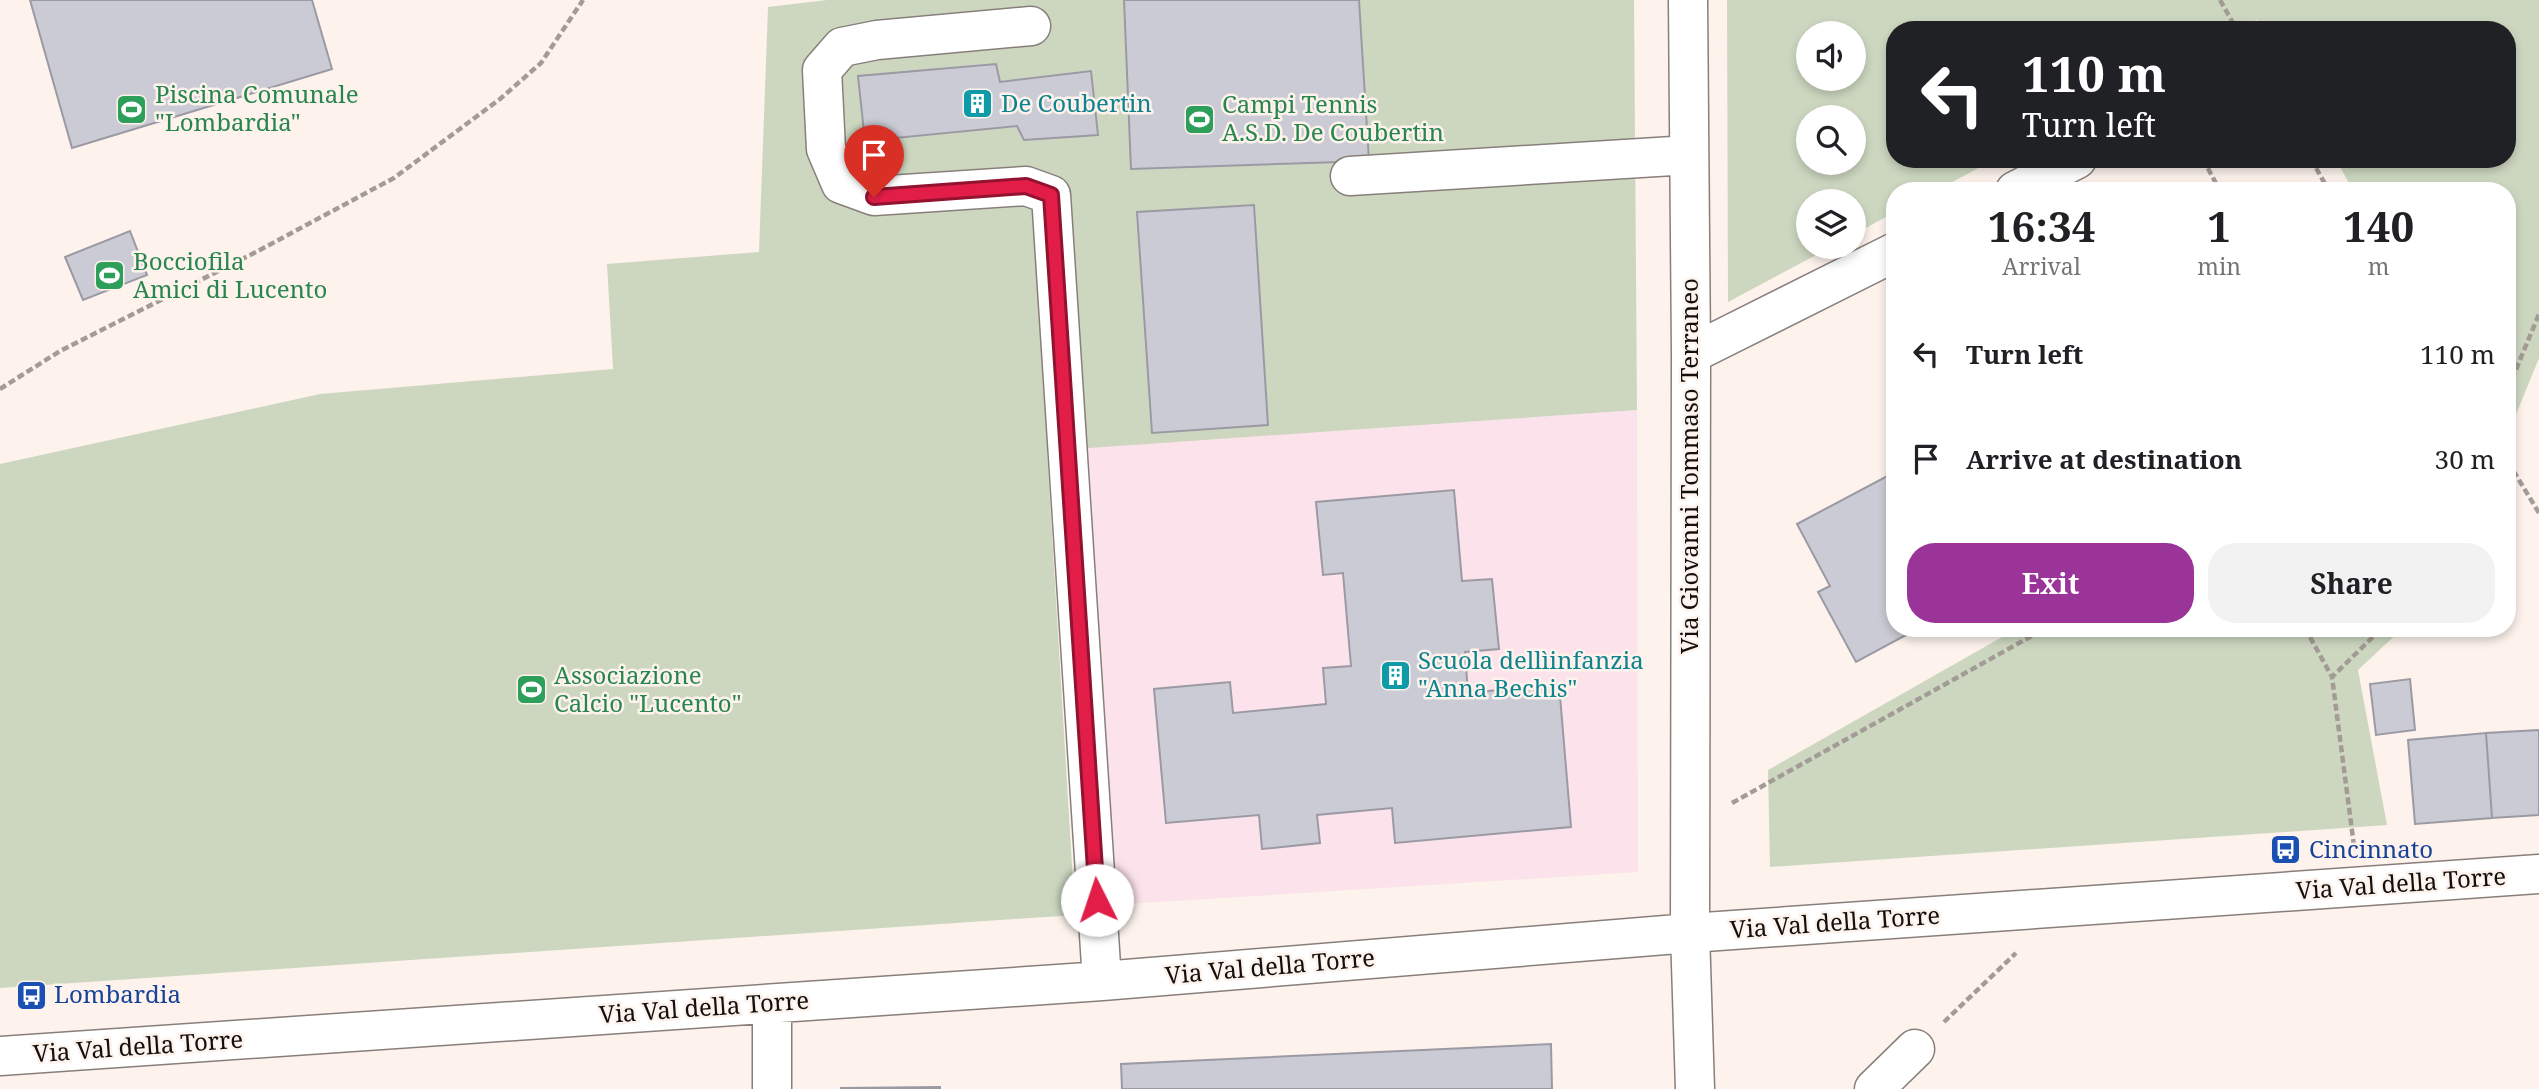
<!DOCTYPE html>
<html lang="en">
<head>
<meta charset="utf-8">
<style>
  :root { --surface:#fff; --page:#f2f2f2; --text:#202124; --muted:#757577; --accent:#9b3498 }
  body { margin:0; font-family:"Noto Serif",serif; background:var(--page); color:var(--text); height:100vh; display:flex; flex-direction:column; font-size:26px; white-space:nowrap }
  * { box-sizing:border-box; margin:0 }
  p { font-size:23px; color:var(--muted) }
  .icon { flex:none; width:38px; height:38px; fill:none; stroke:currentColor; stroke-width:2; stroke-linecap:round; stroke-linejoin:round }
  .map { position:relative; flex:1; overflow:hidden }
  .side { position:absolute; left:1886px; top:182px; width:630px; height:455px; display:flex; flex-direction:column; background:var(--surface); border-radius:28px; box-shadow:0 4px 10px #0003 }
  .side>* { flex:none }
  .guide { position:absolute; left:1886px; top:21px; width:630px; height:147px; border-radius:28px; box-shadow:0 4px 10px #0003; background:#202124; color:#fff; overflow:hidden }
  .controls { position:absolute; left:1796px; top:21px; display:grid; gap:14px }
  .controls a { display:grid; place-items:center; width:70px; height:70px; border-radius:50%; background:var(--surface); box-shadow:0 4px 10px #0003; font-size:35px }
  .pin { position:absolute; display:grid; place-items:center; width:60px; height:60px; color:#fff; margin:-72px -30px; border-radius:50% 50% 50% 0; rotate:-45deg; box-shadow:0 0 7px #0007 }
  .pin .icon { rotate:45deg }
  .me { position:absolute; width:77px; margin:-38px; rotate:356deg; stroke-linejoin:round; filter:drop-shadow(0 0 5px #0008) }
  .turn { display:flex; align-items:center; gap:24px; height:147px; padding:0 21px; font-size:32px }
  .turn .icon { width:91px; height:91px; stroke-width:2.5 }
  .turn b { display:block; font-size:49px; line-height:60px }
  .eta { display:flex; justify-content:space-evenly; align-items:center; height:119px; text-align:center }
  .eta b { font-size:42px; font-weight:700; line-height:49px }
  .action { display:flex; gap:14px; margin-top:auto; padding:14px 21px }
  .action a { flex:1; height:80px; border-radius:28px; background:var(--accent); color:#fff; font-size:28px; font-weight:700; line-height:80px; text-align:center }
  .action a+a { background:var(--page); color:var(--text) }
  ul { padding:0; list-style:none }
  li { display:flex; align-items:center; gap:21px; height:105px; padding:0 21px }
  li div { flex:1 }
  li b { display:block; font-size:26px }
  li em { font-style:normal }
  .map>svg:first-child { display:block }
</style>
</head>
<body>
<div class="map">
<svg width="2539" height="1089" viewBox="0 0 2539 1089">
  <rect width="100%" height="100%" fill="#fdf2ec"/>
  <path fill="#fce3eb" d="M1637 410 1638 872 1110 905 1083 447Z"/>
  <path fill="#cdd7c0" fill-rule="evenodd" d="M827 0H1634L1637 410 1047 451 1075 915 0 988V464L320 394 613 369 607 264 759 252 768 7Z
    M1727 0H2539V358L2508 434V191H2353L2336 159H2508V30H2263L2257 20 2238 30H1895V159H1995L1936 191H1895V212L1853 235V201H1808V247H1831L1728 302ZM1853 33V79H1808V33ZM1808 117H1853V163H1808Z
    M2018 628H2403L2358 670 2387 825 1770 867 1768 770Z"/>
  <path fill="#cbcbd5" stroke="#9b9aa4" stroke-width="2" d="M30 0H312L332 69 72 148Z
    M1124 0H1359L1369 161 1131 169Z
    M996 64 1000 82 1091 71 1098 135 1024 140 1017 126 865 141 858 76Z
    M1254 205 1268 425 1152 433 1137 212Z
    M130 231 147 275 83 300 65 257Z
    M1895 472V628H1919L1856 662 1818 592 1830 586 1797 524Z
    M1454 490 1462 581 1492 579 1499 649 1465 652 1468 693 1559 684 1571 827 1395 843 1392 808 1317 815 1320 843 1262 849 1259 815 1166 823 1154 689 1230 682 1233 713 1326 704 1323 668 1351 666 1343 573 1323 575 1316 502Z
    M2410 679 2415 730 2376 735 2370 684Z
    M2539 730V815L2492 818 2486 733Z
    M2486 733 2492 818 2415 824 2408 740Z
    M1551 1044 1552 1089H1122L1121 1064Z
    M940 1087V1089H841V1088Z"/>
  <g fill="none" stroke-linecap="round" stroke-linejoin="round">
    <defs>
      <path id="minor" d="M1688 0 1691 354 1690 933 1695 1089
        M1031 26 877 40 842 47 822 70 826 149 841 184 874 196 1026 186 1051 195 1102 981
        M1350 176 1689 155
        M2015 191 2077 159
        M1691 354 1895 252
        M772 1004V1089
        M0 1056 1102 981 1690 933 2539 874
        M1874 1089 1915 1049"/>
    </defs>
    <use href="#minor" stroke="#887f7a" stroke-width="41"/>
    <path stroke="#a29b96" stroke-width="4.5" stroke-dasharray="7 3.5" stroke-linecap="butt" d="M2220 0 2237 30
      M2203 159 2220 191
      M2311 159 2329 191
      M0 389 60 351 256 252 394 178 500 99 541 63 583 0
      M2508 389 2539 314
      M2508 462 2539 513
      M2305 628 2332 677
      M1732 803 2046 628
      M2354 846 2332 677 2382 628
      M1944 1022 2016 953"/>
    <use href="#minor" stroke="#fff" stroke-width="38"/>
  </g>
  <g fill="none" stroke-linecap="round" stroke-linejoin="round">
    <defs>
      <path id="route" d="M874 197 1026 186 1051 195 1097 900"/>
    </defs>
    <use href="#route" stroke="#92132f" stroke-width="18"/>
    <use href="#route" stroke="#e11d48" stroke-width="12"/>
  </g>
  <defs>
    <symbol id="building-square" viewBox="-11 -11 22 22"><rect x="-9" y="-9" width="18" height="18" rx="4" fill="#0f9aa8" stroke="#fdf2ec"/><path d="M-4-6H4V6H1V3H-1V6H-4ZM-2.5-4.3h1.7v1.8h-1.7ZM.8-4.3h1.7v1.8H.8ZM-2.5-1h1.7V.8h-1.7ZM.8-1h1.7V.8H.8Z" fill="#fff"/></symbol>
    <symbol id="stadium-square" viewBox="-11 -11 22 22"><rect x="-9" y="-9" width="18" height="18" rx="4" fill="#2e9e5b" stroke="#fdf2ec"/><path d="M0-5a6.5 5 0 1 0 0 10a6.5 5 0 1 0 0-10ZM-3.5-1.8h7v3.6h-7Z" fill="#fff"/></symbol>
    <symbol id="bus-square" viewBox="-11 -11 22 22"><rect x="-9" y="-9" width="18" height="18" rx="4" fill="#1a4fb4" stroke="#fdf2ec"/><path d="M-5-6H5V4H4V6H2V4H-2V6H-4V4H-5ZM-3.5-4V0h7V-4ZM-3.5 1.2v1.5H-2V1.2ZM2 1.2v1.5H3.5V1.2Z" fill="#fff"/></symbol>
  </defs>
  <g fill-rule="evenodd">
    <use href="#building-square" x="960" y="86" width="35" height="35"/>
    <use href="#stadium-square" x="114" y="92" width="35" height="35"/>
    <use href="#stadium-square" x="1182" y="102" width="35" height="35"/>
    <use href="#stadium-square" x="92" y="258" width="35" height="35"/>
    <use href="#building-square" x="1378" y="658" width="35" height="35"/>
    <use href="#stadium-square" x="514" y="672" width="35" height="35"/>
    <use href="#bus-square" x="2268" y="832" width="35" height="35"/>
    <use href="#bus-square" x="14" y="978" width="35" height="35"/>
  </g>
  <g text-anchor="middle" stroke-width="5" stroke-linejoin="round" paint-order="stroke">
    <g font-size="24" fill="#27864d" stroke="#fdf2ec" text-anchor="start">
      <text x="155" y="103">Piscina Comunale<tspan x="155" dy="28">"Lombardia"</tspan></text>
      <text x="1222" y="113">Campi Tennis<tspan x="1222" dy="28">A.S.D. De Coubertin</tspan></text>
      <text x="133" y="270">Bocciofila<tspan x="133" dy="28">Amici di Lucento</tspan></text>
      <text x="554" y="684">Associazione<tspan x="554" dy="28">Calcio "Lucento"</tspan></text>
    </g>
    <g font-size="24" fill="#0d838f" stroke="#fdf2ec" text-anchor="start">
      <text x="1001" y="112">De Coubertin</text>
      <text x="1418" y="669">Scuola dellìinfanzia<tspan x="1418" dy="28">"Anna Bechis"</tspan></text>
    </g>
    <g font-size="24" fill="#120f0d" stroke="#fdf2ec">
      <text transform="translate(1690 466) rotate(-90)" y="8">Via Giovanni Tommaso Terraneo</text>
      <text transform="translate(2401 884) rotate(-4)" y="8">Via Val della Torre</text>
      <text transform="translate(1835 923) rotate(-4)" y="8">Via Val della Torre</text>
      <text transform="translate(1270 967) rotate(-5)" y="8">Via Val della Torre</text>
      <text transform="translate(704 1008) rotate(-4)" y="8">Via Val della Torre</text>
      <text transform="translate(138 1047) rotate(-4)" y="8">Via Val della Torre</text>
    </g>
    <g font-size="24" fill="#164399" stroke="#fdf2ec" text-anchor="start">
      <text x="2309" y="858">Cincinnato</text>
      <text x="54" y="1003">Lombardia</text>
    </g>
  </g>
</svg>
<div class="controls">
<a><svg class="icon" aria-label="sound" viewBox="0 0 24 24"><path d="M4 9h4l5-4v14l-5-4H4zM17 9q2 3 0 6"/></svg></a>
<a><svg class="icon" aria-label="search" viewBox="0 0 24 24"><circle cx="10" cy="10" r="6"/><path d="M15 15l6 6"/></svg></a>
<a><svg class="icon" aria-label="layers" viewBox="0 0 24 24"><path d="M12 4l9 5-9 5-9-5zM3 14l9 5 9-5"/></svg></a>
</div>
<div class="pin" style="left:874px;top:197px;background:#d93025"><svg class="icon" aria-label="arrive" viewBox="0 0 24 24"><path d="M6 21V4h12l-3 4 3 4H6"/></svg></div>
<svg class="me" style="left:1097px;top:900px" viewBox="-20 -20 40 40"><circle r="19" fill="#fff"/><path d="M0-13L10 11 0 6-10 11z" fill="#e11d48"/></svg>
<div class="guide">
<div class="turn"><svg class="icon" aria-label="left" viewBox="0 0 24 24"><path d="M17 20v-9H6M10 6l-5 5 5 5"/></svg><div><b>110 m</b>Turn left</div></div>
</div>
<section class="side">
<div class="eta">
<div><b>16:34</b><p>Arrival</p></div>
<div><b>1</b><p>min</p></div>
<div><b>140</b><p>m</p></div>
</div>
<ul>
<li><svg class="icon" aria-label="left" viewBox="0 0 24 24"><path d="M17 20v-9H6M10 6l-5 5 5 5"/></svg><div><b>Turn left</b></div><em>110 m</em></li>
<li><svg class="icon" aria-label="arrive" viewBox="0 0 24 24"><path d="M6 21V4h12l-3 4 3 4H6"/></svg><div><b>Arrive at destination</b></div><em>30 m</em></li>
</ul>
<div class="action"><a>Exit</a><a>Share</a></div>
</section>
</div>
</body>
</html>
